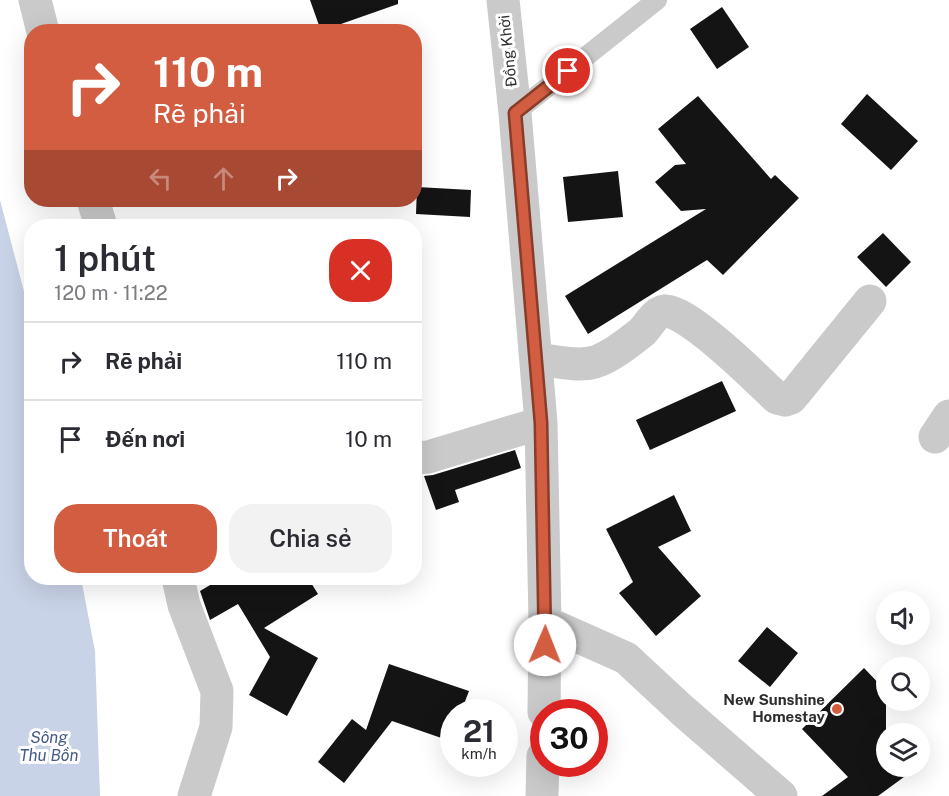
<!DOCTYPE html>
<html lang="vi">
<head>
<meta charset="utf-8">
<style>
  :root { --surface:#fff; --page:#f2f2f3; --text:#2b2b33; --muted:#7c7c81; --line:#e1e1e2; --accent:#d25d40 }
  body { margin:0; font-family:"Public Sans",sans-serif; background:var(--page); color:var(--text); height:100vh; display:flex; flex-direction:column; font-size:22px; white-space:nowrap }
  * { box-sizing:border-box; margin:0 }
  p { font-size:20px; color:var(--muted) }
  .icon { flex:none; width:33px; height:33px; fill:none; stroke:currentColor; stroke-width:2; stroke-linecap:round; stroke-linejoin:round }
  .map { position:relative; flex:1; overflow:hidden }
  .sheet { position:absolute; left:24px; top:219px; width:398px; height:366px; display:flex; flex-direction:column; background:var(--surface); border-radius:24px; box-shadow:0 6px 24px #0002 }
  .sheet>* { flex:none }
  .hud { position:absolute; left:24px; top:24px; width:398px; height:183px; border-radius:24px; box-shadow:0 6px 24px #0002; background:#d25d40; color:#fff; overflow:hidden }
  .tools { position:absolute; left:876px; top:591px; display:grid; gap:12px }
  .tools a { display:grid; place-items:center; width:54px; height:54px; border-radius:50%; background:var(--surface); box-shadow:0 6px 24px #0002; font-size:30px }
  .speed { position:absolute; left:440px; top:699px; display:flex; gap:12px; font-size:30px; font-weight:700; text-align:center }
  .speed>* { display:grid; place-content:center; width:78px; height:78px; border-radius:50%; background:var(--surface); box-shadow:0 6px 24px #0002; line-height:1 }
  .speed small { font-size:15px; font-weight:400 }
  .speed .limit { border:9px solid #d22; background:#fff; color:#111 }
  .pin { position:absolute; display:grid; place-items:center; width:51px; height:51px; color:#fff; margin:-26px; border:3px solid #fff; border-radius:50%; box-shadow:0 2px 6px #0007 }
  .me { position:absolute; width:66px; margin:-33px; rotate:1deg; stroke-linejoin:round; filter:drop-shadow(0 0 4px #0008) }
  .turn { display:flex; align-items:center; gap:21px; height:126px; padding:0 30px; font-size:27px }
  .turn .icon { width:78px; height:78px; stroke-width:2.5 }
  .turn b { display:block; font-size:42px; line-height:51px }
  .lanes { display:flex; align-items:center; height:57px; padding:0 30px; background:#0003; justify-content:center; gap:30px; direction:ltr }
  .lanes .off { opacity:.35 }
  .round { display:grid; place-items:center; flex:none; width:63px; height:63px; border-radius:24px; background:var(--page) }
  .overview { display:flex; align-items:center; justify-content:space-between; height:102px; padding:0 30px }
  h1 { font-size:36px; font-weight:600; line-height:45px }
  .primary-button { display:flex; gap:12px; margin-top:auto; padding:12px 30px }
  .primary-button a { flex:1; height:69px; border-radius:24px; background:var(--accent); color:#fff; font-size:24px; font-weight:600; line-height:69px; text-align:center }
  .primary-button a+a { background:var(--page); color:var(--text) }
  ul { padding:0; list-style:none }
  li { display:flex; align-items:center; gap:18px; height:78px; padding:0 30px; border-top:2px solid var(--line) }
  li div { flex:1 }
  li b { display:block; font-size:22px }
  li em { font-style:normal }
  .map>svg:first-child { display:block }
</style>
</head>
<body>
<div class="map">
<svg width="949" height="796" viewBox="0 0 949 796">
  <rect width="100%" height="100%" fill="#fff"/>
  <path fill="#c9d3e7" d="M0 200 31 318 32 578H81L95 651 100 796H0Z"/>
  <path fill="#141414" d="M310 0H398V4L321 31Z
    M722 7 749 47 717 69 690 29Z
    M867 94 918 141 891 170 841 124Z
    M698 96 771 179 775 175 799 198 723 275 707 260 588 334 565 296 706 209 681 211 655 182 675 165 686 164 658 129Z
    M618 171 623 217 568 222 563 177Z
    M417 187 471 190 470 217 416 214Z
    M883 233 911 262 886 287 857 257Z
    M722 381 736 411 650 450 636 420Z
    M515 450 521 468 455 490 459 502 436 510 424 476 433 475Z
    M674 495 691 531 658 547 701 596 656 636 619 593 633 582 606 529Z
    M222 578H308L318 594 264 628 318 658 287 716 249 695 270 657 238 604 210 620 200 591Z
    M767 627 798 653 770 687 738 661Z
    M389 664 469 691 461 712H453V742L392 721 344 783 318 762 352 719 366 730Z
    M864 668 886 691V766H919L878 796H822L848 777 802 729Z"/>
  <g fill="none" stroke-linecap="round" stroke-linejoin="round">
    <path stroke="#cacaca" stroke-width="20" d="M515 113 657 0"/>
    <path stroke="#cacaca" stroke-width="33" d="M35 0 43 32
      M503 0 515 113 541 423 545 622 544 712
      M93 200 101 226
      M536 359C555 361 577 367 595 362 612 356 628 343 642 332 649 325 655 312 665 311 688 310 758 380 777 398L785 400 791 398 796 392 870 301
      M935 437 949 416
      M414 458 428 457 541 423
      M178 578 184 605 217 691 216 727 194 796
      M545 622 626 658 682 710 781 796
      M542 796 543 756"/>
  </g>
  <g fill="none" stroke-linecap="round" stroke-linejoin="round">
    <defs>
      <path id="route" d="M545 645 541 423 515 113 568 71"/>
    </defs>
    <use href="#route" stroke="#883c2a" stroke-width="15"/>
    <use href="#route" stroke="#d25d40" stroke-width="10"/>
  </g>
  <circle fill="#d25d40" stroke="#fff" stroke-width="2" cx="837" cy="709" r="6"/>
  <g text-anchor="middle" stroke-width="6" stroke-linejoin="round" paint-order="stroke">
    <g font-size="15" fill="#2d2d2d" stroke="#fff">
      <text transform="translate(508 51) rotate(-96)" y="5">Đồng Khởi</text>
    </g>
    <g font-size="15" font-weight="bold" fill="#2d2d2d" stroke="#fff" text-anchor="end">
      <text x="825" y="705">New Sunshine<tspan x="825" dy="17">Homestay</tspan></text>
    </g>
    <g font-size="16" font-style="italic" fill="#435a86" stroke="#fff">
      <text x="49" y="743">Sông<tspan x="49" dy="18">Thu Bồn</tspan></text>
    </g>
  </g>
</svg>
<div class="tools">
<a><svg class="icon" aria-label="sound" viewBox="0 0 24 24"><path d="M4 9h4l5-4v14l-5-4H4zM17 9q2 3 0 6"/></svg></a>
<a><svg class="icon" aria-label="search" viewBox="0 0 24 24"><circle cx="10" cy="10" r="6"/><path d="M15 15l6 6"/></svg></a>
<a><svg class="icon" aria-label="layers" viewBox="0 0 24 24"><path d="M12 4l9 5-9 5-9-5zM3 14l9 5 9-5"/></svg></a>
</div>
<div class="speed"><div>21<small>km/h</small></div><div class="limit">30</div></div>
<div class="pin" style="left:568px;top:71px;background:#d93025"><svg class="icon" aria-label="arrive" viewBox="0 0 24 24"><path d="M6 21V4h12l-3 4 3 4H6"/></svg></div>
<svg class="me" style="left:545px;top:645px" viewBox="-20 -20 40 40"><circle r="19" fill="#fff"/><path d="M0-13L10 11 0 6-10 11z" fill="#d25d40"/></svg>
<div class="hud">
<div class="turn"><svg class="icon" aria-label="right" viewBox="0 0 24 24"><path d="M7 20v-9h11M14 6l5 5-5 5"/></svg><div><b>110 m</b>Rẽ phải</div></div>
<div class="lanes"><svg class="icon off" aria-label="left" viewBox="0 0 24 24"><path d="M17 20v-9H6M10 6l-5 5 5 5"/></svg><svg class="icon off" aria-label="ahead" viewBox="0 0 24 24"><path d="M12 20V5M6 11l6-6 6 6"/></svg><svg class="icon" aria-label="right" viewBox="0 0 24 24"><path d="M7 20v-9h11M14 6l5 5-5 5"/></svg></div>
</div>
<section class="sheet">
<div class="overview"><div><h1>1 phút</h1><p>120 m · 11:22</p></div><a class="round" style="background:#d93025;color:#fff"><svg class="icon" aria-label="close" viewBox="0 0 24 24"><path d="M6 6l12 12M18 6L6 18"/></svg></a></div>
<ul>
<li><svg class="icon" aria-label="right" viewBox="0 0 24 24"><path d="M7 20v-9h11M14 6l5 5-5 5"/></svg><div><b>Rẽ phải</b></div><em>110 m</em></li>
<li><svg class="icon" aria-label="arrive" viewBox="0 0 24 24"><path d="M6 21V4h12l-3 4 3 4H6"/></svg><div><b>Đến nơi</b></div><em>10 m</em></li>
</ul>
<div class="primary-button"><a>Thoát</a><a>Chia sẻ</a></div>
</section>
</div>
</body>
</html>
